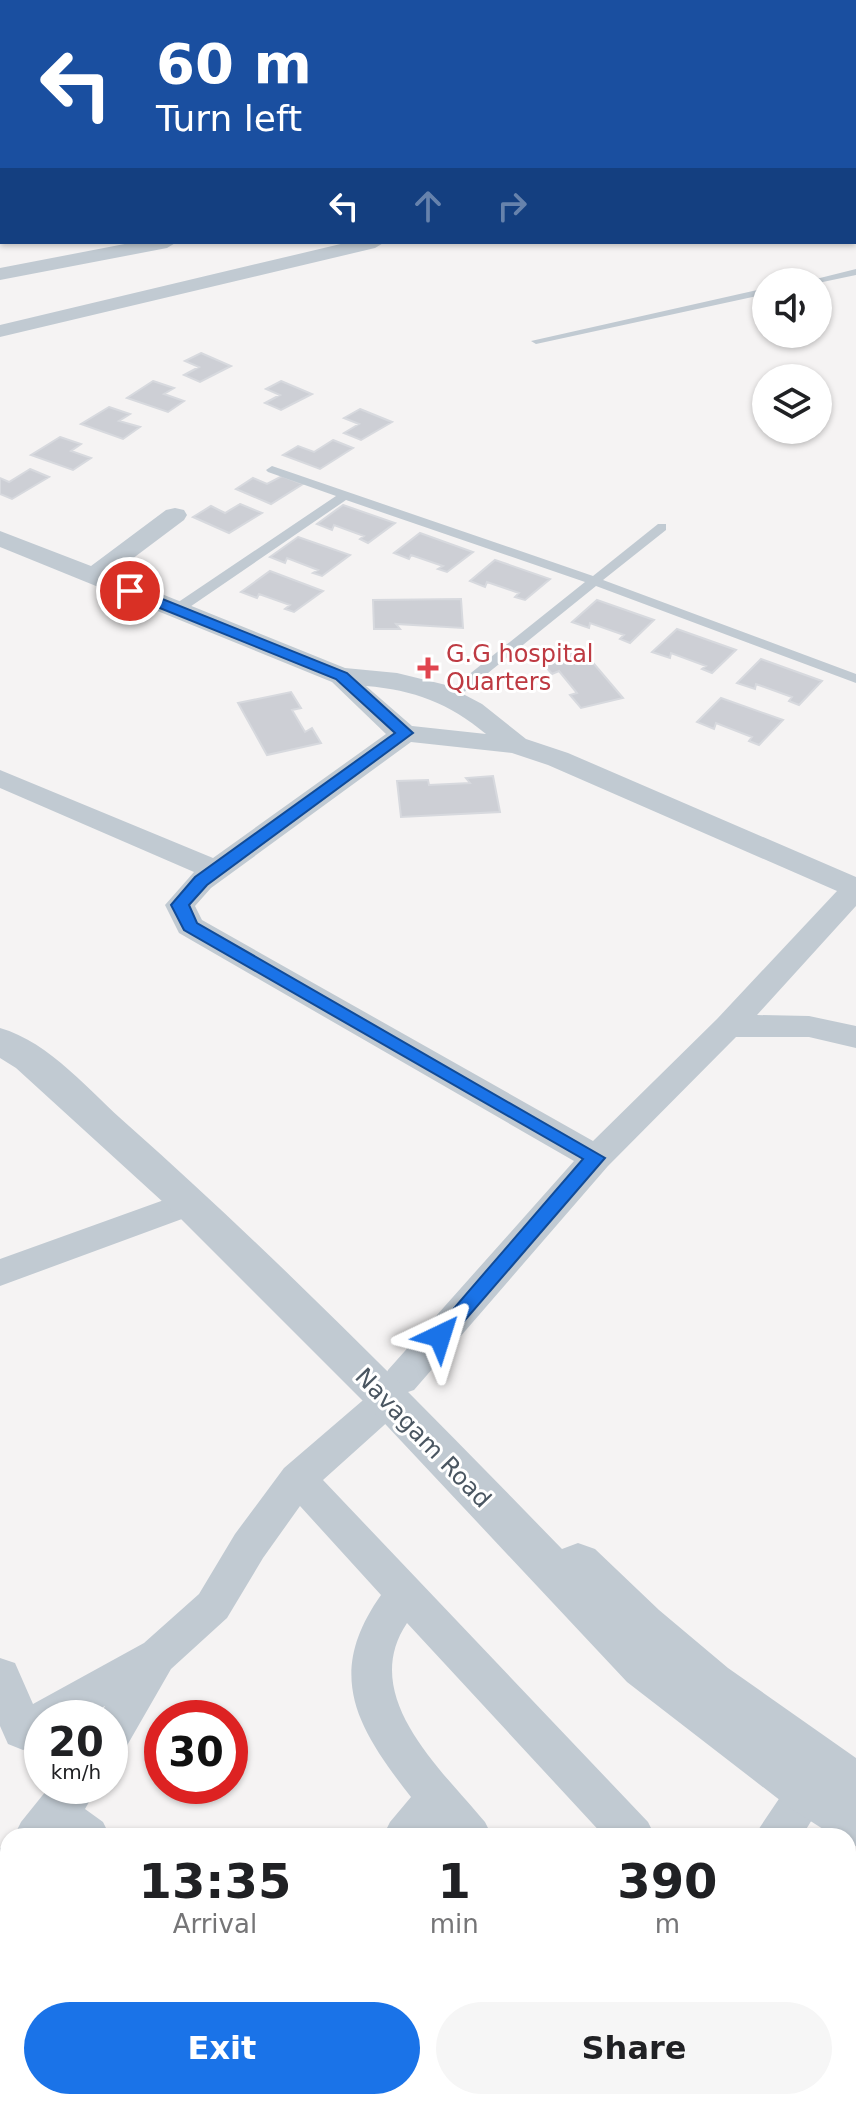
<!DOCTYPE html>
<html lang="en">
<head>
<meta charset="utf-8">
<style>
  :root { --surface:#fff; --page:#f6f6f6; --text:#202124; --muted:#757577; --accent:#1a73e8 }
  body { margin:0; font-family:"DejaVu Sans",sans-serif; background:var(--page); color:var(--text); height:100vh; display:flex; flex-direction:column; font-size:30px; white-space:nowrap }
  * { box-sizing:border-box; margin:0 }
  p { font-size:26px; color:var(--muted) }
  .icon { flex:none; width:44px; height:44px; fill:none; stroke:currentColor; stroke-width:2; stroke-linecap:round; stroke-linejoin:round }
  .map { position:relative; flex:1; overflow:hidden }
  .panel { position:absolute; left:0px; top:1828px; width:856px; height:282px; display:flex; flex-direction:column; background:var(--surface); border-radius:24px 24px 0 0; box-shadow:0 2px 6px #0004 }
  .panel>* { flex:none }
  .banner { position:absolute; left:0px; top:0px; width:856px; height:244px; box-shadow:0 2px 6px #0004; background:#1a4fa0; color:#fff; overflow:hidden }
  .tools { position:absolute; left:752px; top:268px; display:grid; gap:16px }
  .tools a { display:grid; place-items:center; width:80px; height:80px; border-radius:50%; background:var(--surface); box-shadow:0 2px 6px #0004; font-size:40px }
  .speed { position:absolute; left:24px; top:1700px; display:flex; gap:16px; font-size:40px; font-weight:700; text-align:center }
  .speed>* { display:grid; place-content:center; width:104px; height:104px; border-radius:50%; background:var(--surface); box-shadow:0 2px 6px #0004; line-height:1 }
  .speed small { font-size:20px; font-weight:400 }
  .speed .limit { border:12px solid #d22; background:#fff; color:#111 }
  .pin { position:absolute; display:grid; place-items:center; width:68px; height:68px; color:#fff; margin:-34px; border:4px solid #fff; border-radius:50%; box-shadow:0 2px 8px #0007 }
  .me { position:absolute; width:88px; margin:-44px; rotate:41deg; stroke-linejoin:round; filter:drop-shadow(0 0 6px #0008) }
  .turn { display:flex; align-items:center; gap:28px; height:168px; padding:0 24px; font-size:36px }
  .turn .icon { width:104px; height:104px; stroke-width:2.5 }
  .turn b { display:block; font-size:56px; line-height:68px }
  .lanes { display:flex; align-items:center; height:76px; padding:0 24px; background:#0003; justify-content:center; gap:40px; direction:ltr }
  .lanes .off { opacity:.35 }
  .eta { display:flex; justify-content:space-evenly; align-items:center; height:136px; text-align:center }
  .eta b { font-size:48px; font-weight:700; line-height:56px }
  .primary-button { display:flex; gap:16px; margin-top:auto; padding:16px 24px }
  .primary-button a { flex:1; height:92px; border-radius:48px; background:var(--accent); color:#fff; font-size:32px; font-weight:700; line-height:92px; text-align:center }
  .primary-button a+a { background:var(--page); color:var(--text) }
  .map>svg:first-child { display:block }
</style>
</head>
<body>
<div class="map">
<svg width="856" height="2109" viewBox="0 0 856 2109">
  <rect width="100%" height="100%" fill="#f5f3f3"/>
  <path fill="#cdcfd5" stroke="#d7d9de" stroke-width="2" d="M201 353 231 366 200 382 184 375 199 367 185 361Z
    M153 381 174 388 164 394 184 401 168 412 127 398Z
    M281 381 312 394 281 410 265 403 280 395 266 389Z
    M109 407 130 414 119 421 140 427 123 439 81 424Z
    M360 409 392 422 361 440 344 433 359 424 344 418Z
    M60 437 81 444 71 451 91 458 73 470 31 455Z
    M333 440 353 448 320 469 283 455 298 446 314 452Z
    M30 469 49 477 12 499 0 494V478L9 482Z
    M282 476 303 484 271 504 236 489 253 478 267 484Z
    M240 504 262 513 229 533 193 517 211 506 225 513Z
    M343 505 395 523 368 543 360 539 364 536 334 525 332 530 317 524Z
    M420 533 473 552 447 572 438 569 443 566 411 555 409 559 394 553Z
    M298 537 350 555 322 576 313 573 318 570 287 558 285 563 270 557Z
    M495 560 550 579 525 600 515 597 519 593 487 582 485 587 470 581Z
    M270 571 323 591 294 612 285 609 290 605 259 594 257 598 241 592Z
    M461 599 463 628 396 624 400 629H374L373 600Z
    M597 600 654 620 630 643 620 639 624 635 590 623 589 628 572 622Z
    M677 629 736 650 712 673 702 669 706 666 671 653 670 658 652 652Z
    M583 651 623 698 581 708 570 695 577 693 559 671 552 674 541 661Z
    M761 659 822 681 799 705 789 701 792 697 756 684 755 689 737 683Z
    M291 692 301 708 292 710 305 732 312 728 321 743 267 755 238 703Z
    M721 698 783 720 759 745 749 741 752 737 716 723 714 729 697 722Z
    M493 776 500 812 401 817 397 781 428 780 429 785 470 783 466 778Z"/>
  <g fill="none" stroke-linecap="round" stroke-linejoin="round">
    <path fill="#c1cad2" fill-rule="evenodd" d="M856 269V275L818 283 804 282Z
      M766 288V294L536 344 531 341Z
      M272 466 593 576 658 524H666V530L603 580 856 674V683L596 586 457 698H447V692L585 582 346 500 181 613H171V607L336 496 268 472 266 470Z"/>
    <path fill="#c1cad2" fill-rule="evenodd" d="M0 0H22L2 2V6Z
      M44 0H60L61 2H45Z
      M194 0H210V2H194Z
      M342 0H358L359 2H343Z
      M475 0H492L493 2H476Z
      M539 0H556L557 2H540Z
      M584 0H600V2H584Z
      M660 0H677L678 2H661Z
      M741 0H759L760 2H742Z
      M830 0H847L848 2H831Z
      M0 28H2V39H0Z
      M854 30H856V40H854Z
      M854 53H856V63H854Z
      M0 55H2L0 66Z
      M0 80H2V91H0Z
      M854 100H856V112H854Z
      M854 137H856V149H854Z
      M0 169H2V181H0Z
      M0 200H2V212H0Z
      M135 242H177L167 248 0 280V268Z
      M349 242H385L375 248 0 337V325Z
      M175 508 184 510 187 515 184 520 112 574 345 668 397 673 446 685 482 704 526 739 568 753 856 877V906L757 1015 809 1016 856 1026V1048L809 1037H736L608 1166 414 1390 405 1393 408 1399 402 1409 323 1480 648 1822 655 1836H604L407 1623C358 1696 441 1769 485 1822L492 1836H443L437 1829 432 1836H383L390 1822 411 1797C356 1727 325 1674 381 1595L300 1506 263 1558 227 1618 171 1669 125 1749 110 1755V1718H98L105 1706 84 1718H42L38 1744 23 1750 8 1744 0 1726V1658L15 1663 33 1704 144 1643 199 1594 235 1534 284 1468 376 1389 386 1386 383 1380 388 1370 574 1161 179 933 165 905 194 872 0 788V770L213 858 386 734 332 682 0 547V531L91 566 166 510ZM366 686C414 690 449 703 486 734L412 726ZM411 742 512 753 548 765 837 891 717 1019 593 1141 202 920 195 906 211 888Z
      M189 1191 201 1194 206 1203 201 1212 0 1286V1259Z
      M808 1772 823 1778 829 1792 802 1836H754L793 1778Z
      M50 1786H98L85 1809 103 1822 110 1836H14L21 1822Z
      M8 1845V1892L0 1895V1848Z
      M156 2102H207L204 2109H153Z
      M340 2102H392L395 2109H343Z
      M557 2102H607L604 2109H554Z"/>
    <path fill="#c1cad2" fill-rule="evenodd" d="M0 1028C50 1042 91 1093 129 1126 280 1260 421 1404 562 1549L578 1543 595 1549 659 1610 728 1668 856 1758V1846L848 1843V1836H834L790 1808 627 1682 373 1411 175 1213 16 1068 0 1058Z"/>
  </g>
  <path fill="#1a73e8" stroke="#114b97" stroke-width="2" d="M125 588H135L347 673 413 733 207 885 189 905 197 923 605 1158 447 1341 440 1344 430 1336 583 1159 184 930 171 905 195 877 395 733 336 679 125 594Z"/>
  <path fill="#e0444e" stroke="#fff" stroke-width="3" d="M424 656h8v8h8v8h-8v8h-8v-8h-8v-8h8z"/>
  <g text-anchor="middle" stroke-width="6" stroke-linejoin="round" paint-order="stroke">
    <g font-size="24" fill="#be3a42" stroke="#fff" text-anchor="start">
      <text x="446" y="662">G.G hospital<tspan x="446" dy="28">Quarters</tspan></text>
    </g>
    <g font-size="24" fill="#4a5661" stroke="#fff">
      <text transform="translate(423 1438) rotate(46)" y="8">Navagam Road</text>
    </g>
  </g>
</svg>
<div class="tools">
<a><svg class="icon" aria-label="sound" viewBox="0 0 24 24"><path d="M4 9h4l5-4v14l-5-4H4zM17 9q2 3 0 6"/></svg></a>
<a><svg class="icon" aria-label="layers" viewBox="0 0 24 24"><path d="M12 4l9 5-9 5-9-5zM3 14l9 5 9-5"/></svg></a>
</div>
<div class="speed"><div>20<small>km/h</small></div><div class="limit">30</div></div>
<div class="pin" style="left:130px;top:591px;background:#d93025"><svg class="icon" aria-label="arrive" viewBox="0 0 24 24"><path d="M6 21V4h12l-3 4 3 4H6"/></svg></div>
<svg class="me" style="left:440px;top:1336px" viewBox="-20 -20 40 40"><path d="M0-17L14 15 0 8-14 15z" fill="#1a73e8" stroke="#fff" stroke-width="4"/></svg>
<div class="banner">
<div class="turn"><svg class="icon" aria-label="left" viewBox="0 0 24 24"><path d="M17 20v-9H6M10 6l-5 5 5 5"/></svg><div><b>60 m</b>Turn left</div></div>
<div class="lanes"><svg class="icon" aria-label="left" viewBox="0 0 24 24"><path d="M17 20v-9H6M10 6l-5 5 5 5"/></svg><svg class="icon off" aria-label="ahead" viewBox="0 0 24 24"><path d="M12 20V5M6 11l6-6 6 6"/></svg><svg class="icon off" aria-label="right" viewBox="0 0 24 24"><path d="M7 20v-9h11M14 6l5 5-5 5"/></svg></div>
</div>
<section class="panel">
<div class="eta">
<div><b>13:35</b><p>Arrival</p></div>
<div><b>1</b><p>min</p></div>
<div><b>390</b><p>m</p></div>
</div>
<div class="primary-button"><a>Exit</a><a>Share</a></div>
</section>
</div>
</body>
</html>
